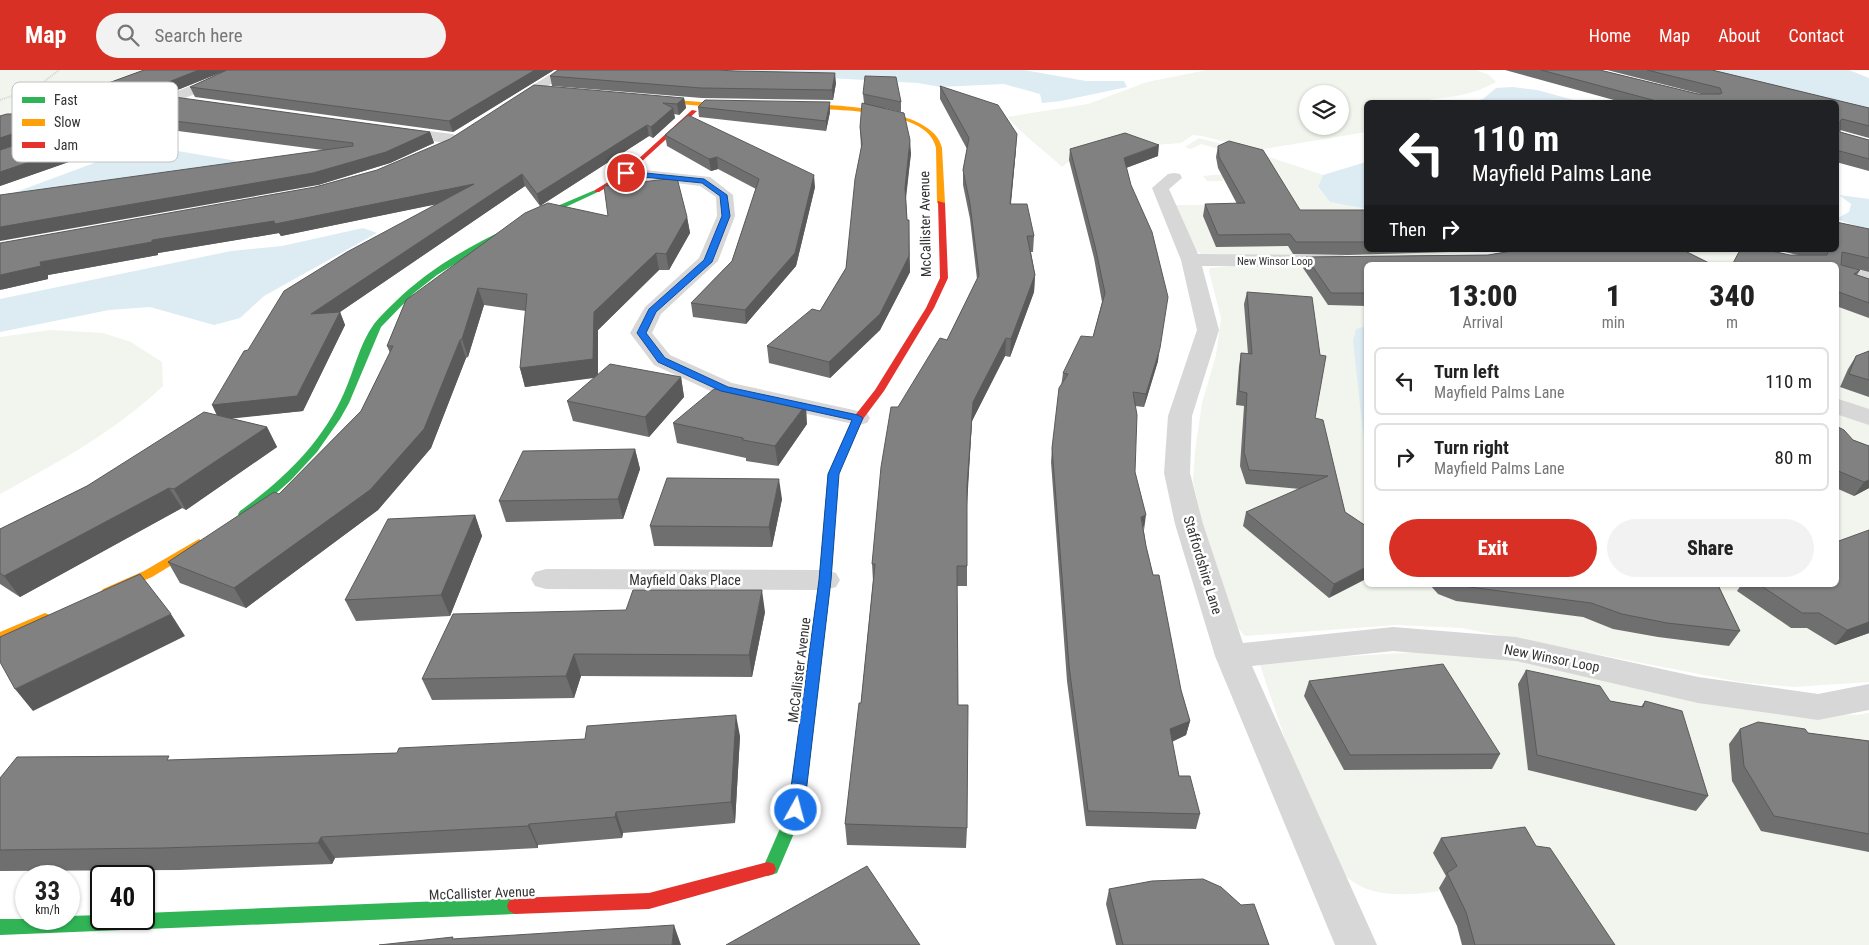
<!DOCTYPE html>
<html lang="en">
<head>
<meta charset="utf-8">
<style>
  :root { --surface:#fff; --page:#f2f2f2; --text:#222; --muted:#767676; --line:#e0e0e0; --accent:#d93025 }
  body { margin:0; font-family:"Roboto Condensed",sans-serif; background:var(--page); color:var(--text); height:100vh; display:flex; flex-direction:column; font-size:19px; white-space:nowrap }
  * { box-sizing:border-box; margin:0 }
  p { font-size:16px; color:var(--muted) }
  .icon { flex:none; width:28px; height:28px; fill:none; stroke:currentColor; stroke-width:2; stroke-linecap:round; stroke-linejoin:round }
  .map { position:relative; flex:1; overflow:hidden }
  .drawer { position:absolute; left:1364px; top:192px; width:475px; height:325px; display:flex; flex-direction:column; background:var(--surface); border-radius:8px; box-shadow:0 1px 4px #0004 }
  .drawer>* { flex:none }
  .banner { position:absolute; left:1364px; top:30px; width:475px; height:152px; border-radius:8px; box-shadow:0 1px 4px #0004; background:#202124; color:#fff; overflow:hidden }
  .fabs { position:absolute; left:1299px; top:15px; display:grid; gap:10px }
  .fabs a { display:grid; place-items:center; width:50px; height:50px; border-radius:50%; background:var(--surface); box-shadow:0 1px 4px #0004; font-size:25px }
  .speed { position:absolute; left:15px; top:795px; display:flex; gap:10px; font-size:25px; font-weight:700; text-align:center }
  .speed>* { display:grid; place-content:center; width:65px; height:65px; border-radius:50%; background:var(--surface); box-shadow:0 1px 4px #0004; line-height:1 }
  .speed small { font-size:12px; font-weight:400 }
  .speed .limit { border:2px solid #111; border-radius:8px; background:#fff; color:#111 }
  .pin { position:absolute; display:grid; place-items:center; width:42px; height:42px; color:#fff; margin:-21px; border:2px solid #fff; border-radius:50%; box-shadow:0 1px 5px #0007 }
  .me { position:absolute; width:55px; margin:-28px; rotate:7deg; stroke-linejoin:round; filter:drop-shadow(0 0 4px #0008) }
  .turn { display:flex; align-items:center; gap:18px; height:105px; padding:0 25px; font-size:22px }
  .turn .icon { width:65px; height:65px; stroke-width:2.5 }
  .turn b { display:block; font-size:35px; line-height:42px }
  .then { display:flex; align-items:center; height:48px; padding:0 25px; background:#0003; gap:10px; font-size:19px }
  .eta { display:flex; justify-content:space-evenly; align-items:center; height:85px; text-align:center }
  .eta b { font-size:30px; font-weight:800; line-height:35px }
  .action { display:flex; gap:10px; margin-top:auto; padding:10px 25px }
  .action a { flex:1; height:58px; border-radius:30px; background:var(--accent); color:#fff; font-size:20px; font-weight:800; line-height:58px; text-align:center }
  .action a+a { background:var(--page); color:var(--text) }
  ul { padding:0; list-style:none }
  li { display:flex; align-items:center; gap:15px; height:68px; margin:0 10px 8px; padding:0 15px; border:2px solid var(--line); border-radius:8px }
  li div { flex:1 }
  li b { display:block; font-size:19px }
  li em { font-style:normal }
  header { display:flex; align-items:center; gap:30px; box-sizing:border-box; height:70px; padding:0 25px; background:var(--accent); color:#fff }
  header strong { font-size:24px }
  nav { display:flex; gap:28px; margin-inline-start:auto; font-size:18px }
  .search { width:350px; height:45px; background:var(--page); display:flex; align-items:center; gap:12px; box-sizing:border-box; padding:0 18px; border-radius:28px; color:var(--muted); font-size:19px }
  .map>svg:first-child { display:block }
</style>
</head>
<body>
<header>
<strong>Map</strong>
<div class="search"><svg class="icon" aria-label="search" viewBox="0 0 24 24"><circle cx="10" cy="10" r="6"/><path d="M15 15l6 6"/></svg>Search here</div>
<nav><a>Home</a><a>Map</a><a>About</a><a>Contact</a></nav>
</header>
<div class="map">
<svg width="1869" height="875" viewBox="0 0 1869 875">
  <rect width="100%" height="100%" fill="#fff"/>
  <path fill="#f1f5ed" fill-rule="evenodd" d="M0 0H161L0 53Z
    M1207 0H1476L1489 5 1496 12C1475 24 1454 27 1431 29L1428 32H1366V62L1258 80 1202 66 1193 65 1181 73 1153 75 1073 88 1062 97C1044 80 1024 66 1007 47L1088 34 1147 12ZM1308 24H1340V56H1308Z
    M1199 68 1257 83 1323 105 1318 118 1330 132 1366 139V180H1496L1410 187 1201 184 1195 179 1174 135H1236L1272 109 1223 108V111H1207L1203 106 1235 103 1227 81 1201 74 1191 79 1185 77Z
    M1565 180H1723L1793 195H1456Z
    M1235 196 1366 197V515H1836V340L1869 352V612L1793 617 1740 612 1462 558 1396 555 1245 566 1238 558 1203 456 1193 412 1195 381 1202 333 1216 285 1221 248 1209 201 1210 198Z
    M1836 204 1869 212V340L1836 327Z
    M50 260 103 263 131 272 162 292 163 316C114 362 59 392 0 424V267Z
    M1417 582 1514 590 1770 641 1857 645 1869 643V875H1462L1457 856 1440 821C1411 825 1372 829 1348 808 1342 803 1339 792 1335 785 1302 725 1281 657 1259 592Z"/>
  <path fill="#ddebf3" d="M685 0H1024L1086 11H1124L1127 17 1061 31 1042 33 1040 24 1004 14 940 17 918 13Z
    M1691 0H1849L1869 8V45L1836 32Z
    M1513 17 1537 20 1581 32H1469L1483 29 1496 18Z
    M136 78H160L237 91 236 97 0 128 94 93 117 82Z
    M1366 92V139L1330 132 1318 117 1323 105Z
    M1839 125 1869 129V160L1836 149 1849 142 1851 134Z
    M363 158 377 163 264 226 240 248 214 255 150 237 109 240 0 262V229L231 181 282 176Z
    M1366 256V389L1353 271 1356 259Z"/>
  <g fill="none" stroke-linecap="round" stroke-linejoin="round">
    <path stroke="#d6d6d6" stroke-width="2" stroke-dasharray="1 1" stroke-linecap="butt" d="M0 30 36 18 59 0"/>
    <path fill="#d7d7d7" fill-rule="evenodd" d="M231 0H250L248 3 147 43 142 44 135 40 137 37Z
      M557 0H573L512 39 507 40 500 36Z
      M395 57 453 64 461 69 453 74 390 65 387 62Z
      M626 98 710 107 733 125 735 146 718 191 661 244 652 263 670 285 732 313 867 343 870 348 867 353 858 355 717 324 654 295 630 263 645 237 699 188 717 146 716 127 700 116 620 106 618 103 620 100Z
      M1174 103 1180 104 1182 108 1169 119 1198 184 1342 185 1349 187 1352 191 1349 195 1342 197 1202 196 1219 260 1192 346 1190 403 1203 454 1243 573 1393 557 1516 567 1698 607 1818 624 1869 614V640L1818 650 1698 633 1516 591 1393 581 1252 596 1377 875H1335L1215 586 1175 454 1164 403 1168 346 1197 260 1181 190 1152 118 1168 104Z
      M1836 195 1869 202V214L1836 207Z
      M1836 328 1869 339V355L1836 344Z
      M546 499 825 500 836 503 840 510 836 517 825 520 546 519 535 516 531 509 535 502Z"/>
    <path fill="#30b455" fill-rule="evenodd" d="M595 120 600 121 489 173 437 205 414 223 381 257 349 333 340 349 317 382 291 410 263 435 248 447H240L238 444 240 441C283 410 322 373 344 323 354 301 359 275 374 254 380 246 388 239 395 232 450 178 525 150 595 120Z
      M841 383 846 386 838 404 831 510 804 740 777 803 768 806 762 804 760 799 762 794 765 793 788 740 819 510 828 404 836 386Z
      M515 828 521 831 523 836 521 841 515 844 0 865V849H69V846L101 845V849H144V843Z"/>
    <path fill="#ff9f0a" fill-rule="evenodd" d="M645 28 702 32 739 31 742 33 739 35 702 36 647 31Z
      M792 33C827 35 934 36 942 78L945 133 941 135 937 133 936 78C928 35 823 42 790 36Z
      M199 469 205 473 203 476 152 507 111 525H103L101 522 103 519 144 501Z
      M45 543 50 545 51 548 50 551 0 572V562Z"/>
    <path fill="#e5322d" fill-rule="evenodd" d="M692 40 697 41 628 104 599 122H595V120L624 102Z
      M938 131 945 133 948 208 934 238 884 321 863 349 846 386 841 389 837 388 836 386 853 348 875 320 926 238 940 208Z
      M768 792 774 794 776 799 774 804 649 839 515 844 509 841 507 836 509 831 515 828 649 823Z"/>
  </g>
  <path fill="#6f6f6f" d="M144 0H554L453 62 195 27 190 17 227 0 165 25 83 53 167 26 430 62 434 73 390 93 318 115 323 80 163 59 0 116V46L12 44 81 23Z
    M1505 0H1600L1698 24H1701L1607 0H1712L1869 38V68L1840 60V62L1869 70V101L1836 92V32H1621Z
    M550 6 836 13 833 30 702 28 552 16Z
    M940 16 1016 79 1011 134 1034 166 1033 182H1031L1035 205 1034 222 1010 287 1005 286 972 351 967 428V516H957L958 635 967 758 966 778 847 775 845 754 861 633 873 511 872 494 898 337 947 270 977 209 970 149 963 115V100L967 79 940 29Z
    M863 24 901 32V42L884 38 911 83 906 129 910 202 880 260 830 308 769 293 767 276 820 241 846 198 861 78 860 57 864 33Z
    M684 28 686 38 679 45 674 44 675 48 653 68 649 66 540 136 525 116 340 242 345 255 303 341 230 348 267 357 277 377 186 440 182 438 20 527 0 514V459L87 416 217 345 248 280 436 134 281 166 279 163 158 183V185L48 205V209L0 220 315 117Z
    M698 37 830 42 826 61 699 47Z
    M665 65 815 117 796 196 746 254 693 247 691 233 732 191 756 119 718 99 711 101 667 76Z
    M1218 76 1300 140H1366V180H1683L1709 193 1708 195H1366V236L1328 235 1303 198 1306 187 1488 185 1516 180 1348 185 1293 184 1288 176 1216 177 1203 146 1205 134H1237L1218 98 1216 87Z
    M1070 79 1158 86 1126 98 1158 291 1144 337 1135 336V402L1146 476 1181 620 1190 651 1186 665 1172 672 1179 706 1200 744 1196 759 1086 756 1067 611 1051 392 1052 378 1063 303 1093 267 1102 232 1094 188 1069 90Z
    M608 146 687 147 690 163 669 200H659L598 260V304L681 307 684 327 649 367 573 351 567 331 594 308 525 317 520 298 526 241 484 235 468 287 466 288 431 378 378 440 246 538 180 513 168 492 279 424 361 341 390 283 387 276 406 230Z
    M1869 159V202L1845 196 1860 200 1857 205 1869 209V248L1836 236V195L1790 185H1798L1776 180H1836Z
    M1247 222 1315 348 1345 442 1366 456 1329 528 1243 456 1246 442 1300 419 1246 414 1240 396 1244 336 1236 335 1239 296 1241 283 1248 284 1244 234Z
    M1869 281V327L1840 317 1848 299 1856 286Z
    M673 353 807 354 778 396 746 391V388L677 373Z
    M1836 356 1853 370 1869 376V418L1854 426 1836 418Z
    M635 379 640 399 623 449 506 452 499 431Z
    M782 429 772 477 654 476 650 456Z
    M475 445 482 466 450 546 356 551 345 530Z
    M1869 460V563L1835 575 1807 558H1791L1737 521 1741 515H1836Z
    M1430 515H1718L1740 561 1729 576 1658 567 1613 559 1583 547 1456 531 1438 524Z
    M765 542 752 607 581 606 574 628 432 630 422 609Z
    M1526 600 1610 631 1641 637 1645 631 1708 726 1696 741 1528 700 1518 614Z
    M1309 611 1500 684 1492 699 1344 700 1304 626Z
    M1740 659 1808 663 1869 671V782L1761 761 1732 711 1729 674Z
    M740 666 735 753 623 763 622 768 538 775V778L335 788 332 794 180 800 0 801V708L172 690 397 683Z
    M1441 768 1536 776 1615 875H1462L1457 856 1439 818 1446 806 1433 783Z
    M1109 819 1269 875H1116L1106 834Z"/>
  <path fill="#5a5a5a" d="M199 0H227L165 25 0 81V68Z
    M535 0H554L453 62 449 51Z
    M835 3 836 13 833 30 832 20Z
    M684 28 686 38 679 45 677 34Z
    M830 32V42L826 61V51Z
    M673 38 675 48 653 68 651 57Z
    M158 49 163 59 0 116V102Z
    M647 55 649 66 540 136 537 124Z
    M430 62 434 73 390 93 318 115 0 171V157Z
    M1017 64 1016 79 1009 150 1010 134Z
    M910 70 911 83 905 132V118Z
    M1159 75 1158 86 1123 99 1124 88Z
    M717 87 718 99 711 101 709 89Z
    M522 104 525 116 340 242 345 255 303 341 219 350 212 335 311 244Z
    M814 105 815 117 796 196 746 254 745 240Z
    M474 114 477 126 281 166 279 163 158 183V185L48 205V209L0 220V205L40 192 152 170Z
    M687 147 690 163 669 200 666 184Z
    M909 150 910 202 880 260 830 308 829 292Z
    M656 183 659 200 598 260V307L525 317 520 298 594 242Z
    M1035 205 1034 222 1010 287 1011 269Z
    M478 218 484 235 468 287 462 269Z
    M1006 268 1005 286 972 351 967 436V416L973 332Z
    M460 270 466 288 431 378 378 440 246 538 234 518Z
    M1160 278 1158 291 1144 337 1146 324Z
    M681 307 684 327 649 367 645 347Z
    M806 334 807 354 778 396 775 376Z
    M267 357 277 377 186 440 174 419Z
    M635 379 640 399 623 449 618 429Z
    M779 409 782 429 772 477 769 457Z
    M1869 410V418L1854 426 1864 412Z
    M169 418 182 438 20 527 4 506Z
    M475 445 482 466 450 546 441 525Z
    M1146 445 1144 460 1141 447Z
    M1366 497V509L1329 528 1334 514Z
    M762 520 765 542 752 607 749 585Z
    M171 544 185 566 33 641 15 619Z
    M1869 552V563L1835 575 1847 560Z
    M574 584 581 606 574 628 566 606Z
    M736 645 740 666 735 753 731 732Z
    M1190 651 1186 665 1166 674 1170 659Z
    M616 742 623 763 622 768 615 747Z
    M529 754 538 775V778L528 756Z
    M321 767 335 788 332 794 318 773Z
    M674 855 681 875H672Z"/>
  <path fill="#818181" stroke="#5a5a5a" d="M144 0H199L161 15 0 68V46L7 44H12L81 23Z
    M227 0H535L449 51 190 17Z
    M558 0H716L736 1 835 3 832 20 701 18 550 6Z
    M1541 0H1600L1698 24H1720L1722 23 1720 18 1647 0H1712L1869 38V56L1842 49 1840 51V62L1869 70V89L1836 80V32H1660Z
    M865 6 896 7 901 32 863 24Z
    M534 15 684 28 677 34 663 33 673 38 651 57 647 55 537 124 522 104 311 244 340 242 297 326 212 335 244 281 248 280 284 221 347 182 474 114 275 154 274 151 152 170V172L40 192 41 196 0 205V173L315 117 377 100 450 69Z
    M940 16 998 35 1017 64 1010 134H1027L1034 166H1027L1035 205 1011 269 1006 268 973 332 967 416V496H957L958 635H968L967 758 845 754 859 633H861L875 494H872L881 397 891 337H898L940 268 947 270 979 205 970 134 963 100 969 68Z
    M167 26 430 62 386 82 313 103 0 157V125L353 76V73L158 49 0 102V80Z
    M705 30 830 32 826 51 698 37Z
    M862 33 904 43 910 70 905 118 907 150H909V186L880 244 829 292 767 276 812 239 820 241 846 198 855 109 862 74 860 57Z
    M688 45 814 105 795 183 745 240 691 233 732 191 759 109 717 87 709 89 665 65Z
    M1125 63 1159 75 1124 88 1131 115 1152 162 1168 227 1160 278 1146 324 1133 322 1137 345 1135 402 1146 445 1141 447 1146 476 1153 505H1159L1181 620 1190 651 1170 659 1179 706H1190L1200 744 1088 741 1069 596 1052 378 1059 318 1068 304 1063 303 1081 266 1093 267 1105 223 1095 176 1070 79Z
    M1229 71 1263 80 1300 140H1366V172H1296L1290 164 1218 165 1205 134 1245 133 1219 87 1218 76Z
    M677 108 687 147 666 184 656 183 594 242 593 289 520 298 527 224 478 218 462 269 460 270 424 359 370 420 234 518 168 492 274 422 279 424 361 341 393 276H387L406 230 525 143 548 133 608 146 604 116Z
    M1836 152 1869 159V188L1842 182 1841 195 1860 200 1854 204 1869 209V233L1836 221V195H1732L1740 180H1767L1790 185H1827L1828 182 1827 180H1836Z
    M1518 180H1683L1709 193 1698 195H1366V223H1331L1306 187 1488 185Z
    M1247 222 1312 227 1320 285 1326 286 1315 348 1323 350 1345 442 1366 456V497L1334 514 1246 442 1328 406 1249 400 1244 382 1247 323 1239 321 1241 283 1252 284Z
    M1869 281V310L1849 304 1856 286Z
    M610 294 681 307 645 347 567 331Z
    M714 319 806 334 775 376 743 370V368L673 353Z
    M204 342 267 357 174 419 169 418 4 506 0 503V459L87 416Z
    M1836 356 1844 360 1853 370 1869 376V410L1864 412 1836 400Z
    M635 379 618 429 499 431 523 381Z
    M667 408 779 409 769 457 650 456Z
    M475 445 441 525 345 530 388 449Z
    M1869 460V552L1847 560 1819 543H1802L1760 515H1836V472Z
    M140 504 171 544 15 619 0 592V567Z
    M1459 515H1718L1740 561 1667 553 1622 544 1591 533 1462 516Z
    M633 520H762L749 585 574 584 566 606 422 609 453 544 626 540Z
    M1443 594 1500 684 1350 685 1309 611Z
    M1526 600 1600 616 1610 631 1643 637 1645 631 1682 641 1708 726 1537 685Z
    M736 645 731 732 616 742 615 747 529 754 528 756 321 767 318 773 162 778 0 780V708L17 687 169 686 167 690 397 683 399 678 585 669 587 656Z
    M1758 652 1805 659 1808 663 1869 671V764L1774 746 1744 696 1740 659Z
    M1525 757 1536 776 1550 778 1615 875H1475L1466 842 1447 803 1457 796 1441 768Z
    M867 796 920 875H726Z
    M1203 809 1221 817 1241 835 1254 834 1269 875H1123L1109 819 1152 811Z
    M674 855 672 875H379L453 867 452 869Z"/>
  <path fill="#1a73e8" stroke="#114b97" d="M626 101 704 109 727 125 730 146 712 192 656 242 646 263 665 288 728 317 858 345 863 348 839 404 831 510 804 740 801 745 796 747 790 745 788 740 819 510 828 404 852 350 721 321 658 292 637 263 649 239 704 190 722 146 720 126 702 113 624 105Z"/>
  <g text-anchor="middle" stroke-width="5" stroke-linejoin="round" paint-order="stroke">
    <g font-size="11" fill="#333" stroke="#fff">
      <text x="1275" y="195">New Winsor Loop</text>
    </g>
    <g font-size="14" fill="#333" stroke="#fff">
      <text transform="translate(925 154) rotate(-91)" y="5">McCallister Avenue</text>
      <text transform="translate(1203 495) rotate(73)" y="5">Staffordshire Lane</text>
      <text x="685" y="515">Mayfield Oaks Place</text>
      <text transform="translate(1552 588) rotate(11)" y="5">New Winsor Loop</text>
      <text transform="translate(799 600) rotate(-83)" y="5">McCallister Avenue</text>
      <text transform="translate(482 823) rotate(-2)" y="5">McCallister Avenue</text>
    </g>
  </g>
  <rect x="12" y="12" width="166" height="80" rx="8" fill="#fff" stroke="#c2c2c2" stroke-width="1"/>
  <rect x="22" y="27" width="23" height="6" fill="#30b455"/>
  <rect x="22" y="49" width="23" height="7" fill="#ff9f0a"/>
  <rect x="22" y="72" width="23" height="6" fill="#e5322d"/>
  <g font-size="14" fill="#333">
    <text x="54" y="35">Fast</text>
    <text x="54" y="57">Slow</text>
    <text x="54" y="80">Jam</text>
  </g>
</svg>
<div class="fabs">
<a><svg class="icon" aria-label="layers" viewBox="0 0 24 24"><path d="M12 4l9 5-9 5-9-5zM3 14l9 5 9-5"/></svg></a>
</div>
<div class="speed"><div>33<small>km/h</small></div><div class="limit">40</div></div>
<div class="pin" style="left:626px;top:103px;background:#d93025"><svg class="icon" aria-label="arrive" viewBox="0 0 24 24"><path d="M6 21V4h12l-3 4 3 4H6"/></svg></div>
<svg class="me" style="left:796px;top:740px" viewBox="-20 -20 40 40"><circle r="17" fill="#1a73e8" stroke="#fff" stroke-width="3"/><path d="M0-11L8 9 0 5-8 9z" fill="#fff"/></svg>
<div class="banner">
<div class="turn"><svg class="icon" aria-label="left" viewBox="0 0 24 24"><path d="M17 20v-9H6M10 6l-5 5 5 5"/></svg><div><b>110 m</b>Mayfield Palms Lane</div></div>
<div class="then">Then<svg class="icon" aria-label="right" viewBox="0 0 24 24"><path d="M7 20v-9h11M14 6l5 5-5 5"/></svg></div>
</div>
<section class="drawer">
<div class="eta">
<div><b>13:00</b><p>Arrival</p></div>
<div><b>1</b><p>min</p></div>
<div><b>340</b><p>m</p></div>
</div>
<ul>
<li><svg class="icon" aria-label="left" viewBox="0 0 24 24"><path d="M17 20v-9H6M10 6l-5 5 5 5"/></svg><div><b>Turn left</b><p>Mayfield Palms Lane</p></div><em>110 m</em></li>
<li><svg class="icon" aria-label="right" viewBox="0 0 24 24"><path d="M7 20v-9h11M14 6l5 5-5 5"/></svg><div><b>Turn right</b><p>Mayfield Palms Lane</p></div><em>80 m</em></li>
</ul>
<div class="action"><a>Exit</a><a>Share</a></div>
</section>
</div>
</body>
</html>
